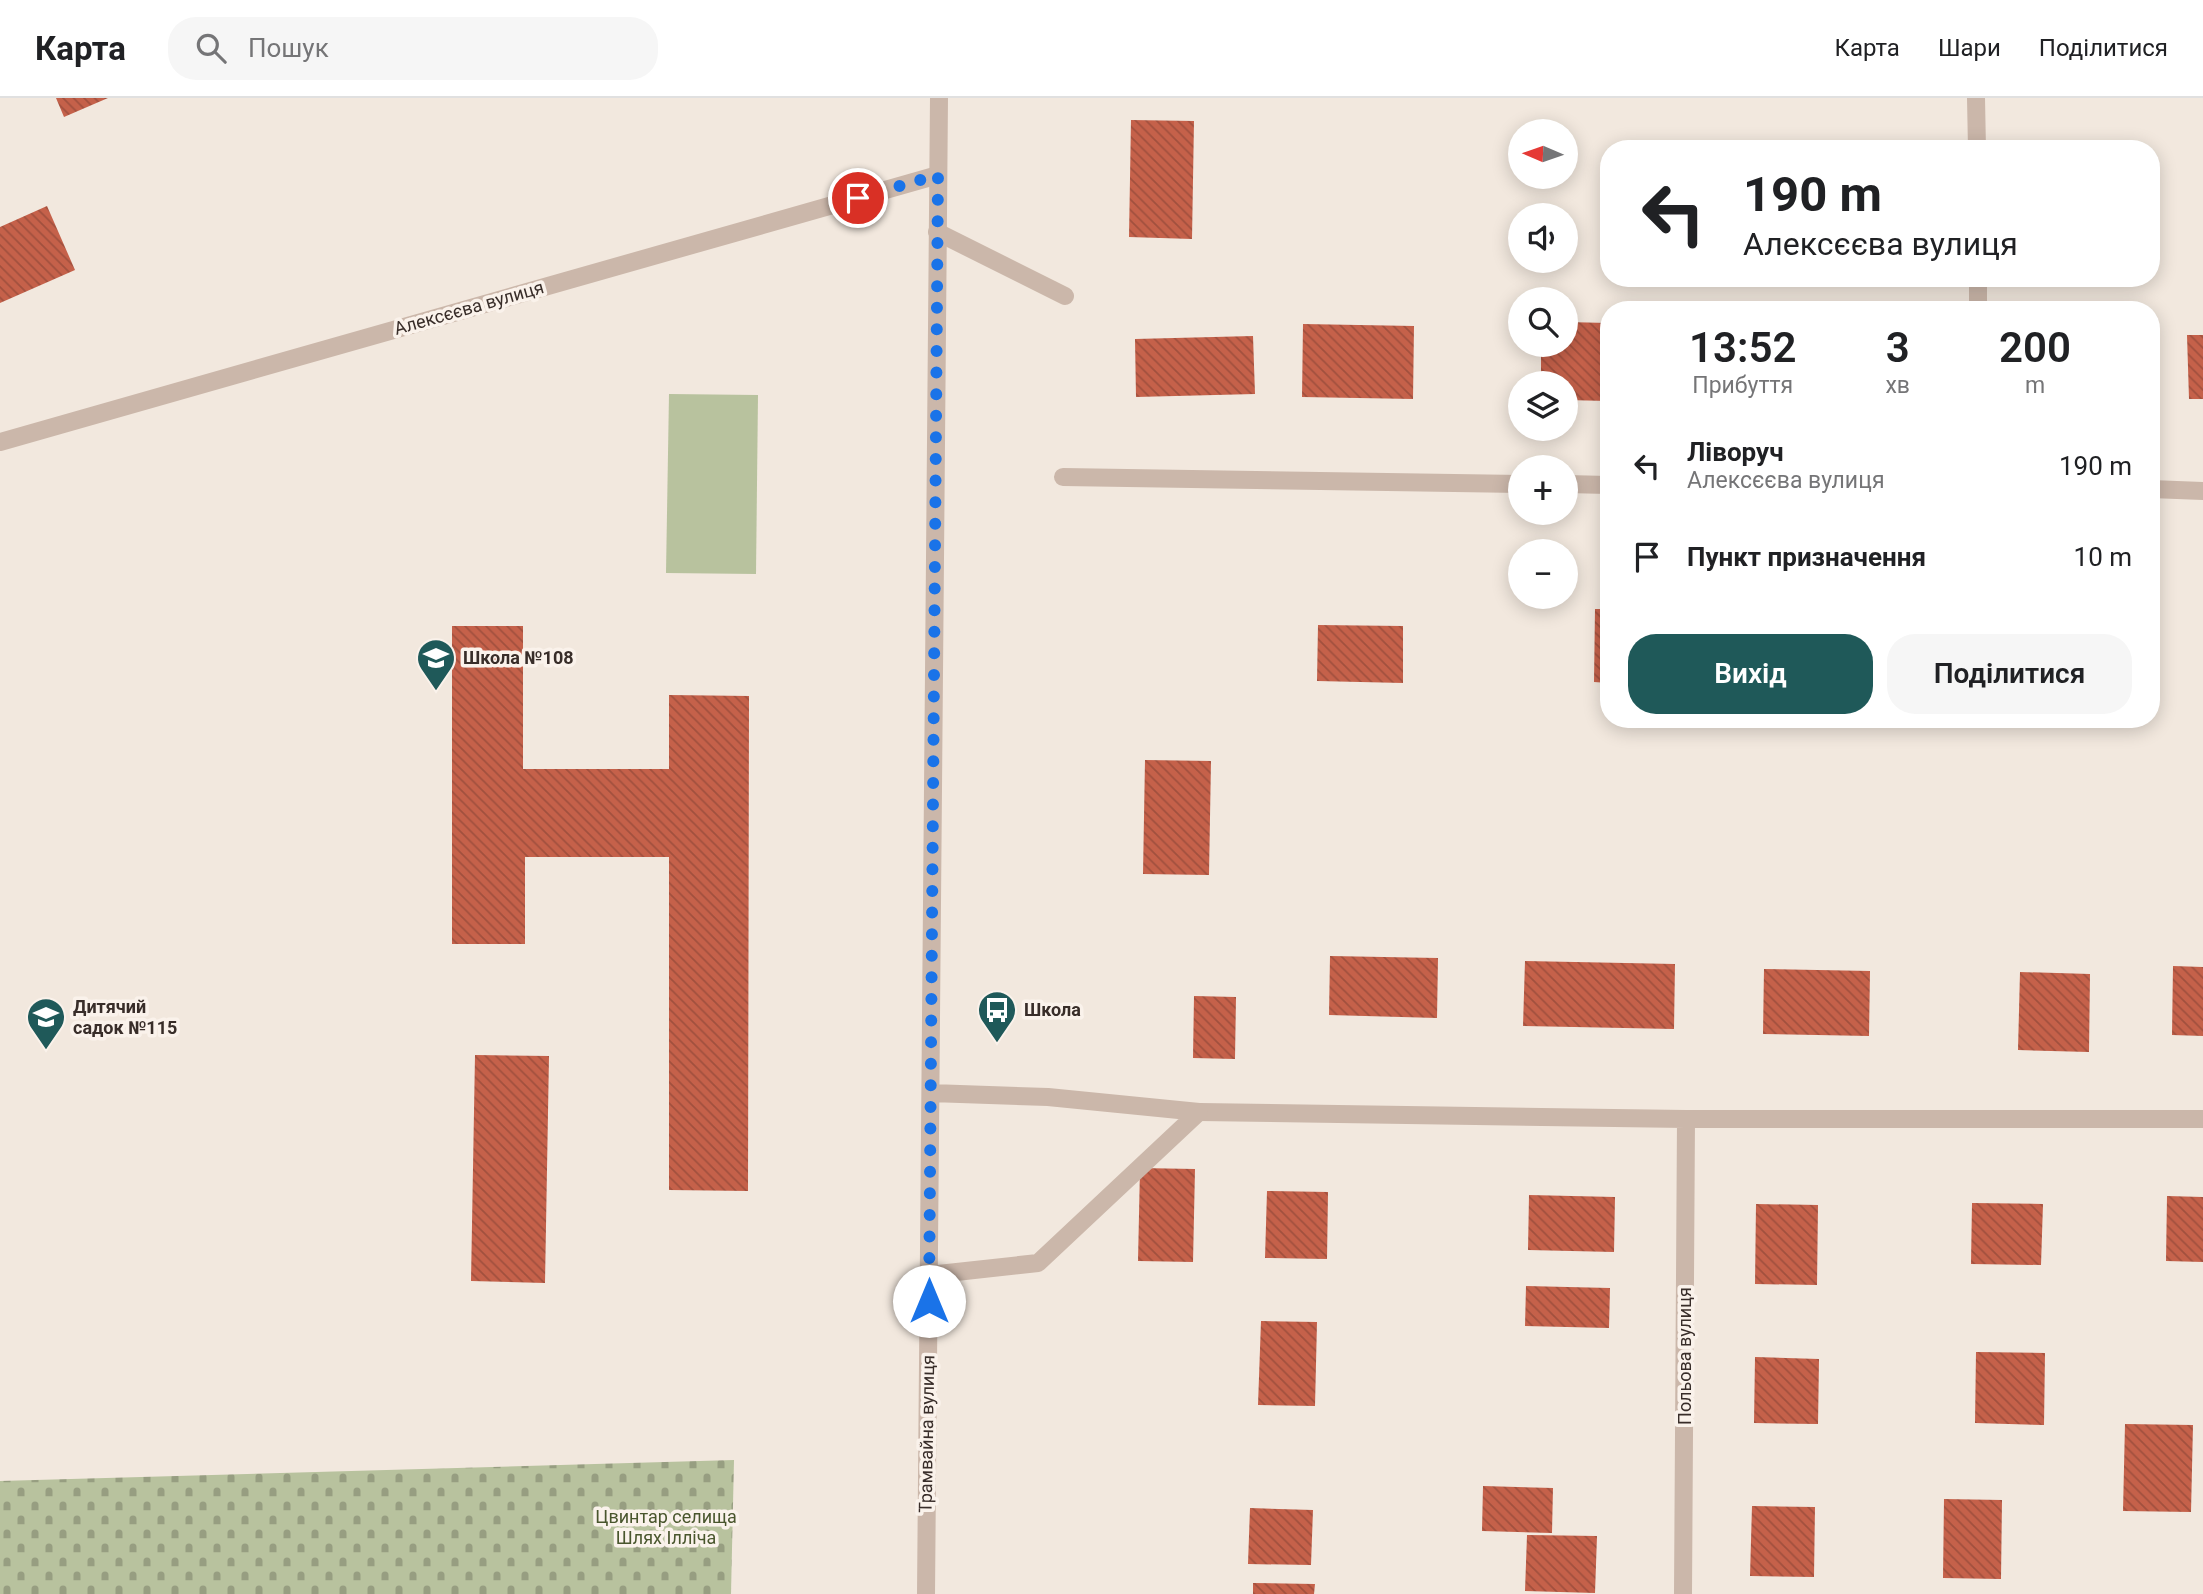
<!DOCTYPE html>
<html lang="uk">
<head>
<meta charset="utf-8">
<style>
  :root { --surface:#fff; --page:#f6f6f6; --text:#202124; --muted:#757577; --line:#e0e0e0; --accent:#1f5959 }
  body { margin:0; font-family:Roboto,sans-serif; background:var(--page); color:var(--text); height:100vh; display:flex; flex-direction:column; font-size:26px; white-space:nowrap }
  * { box-sizing:border-box; margin:0 }
  p { font-size:23px; color:var(--muted) }
  .icon { flex:none; width:38px; height:38px; fill:none; stroke:currentColor; stroke-width:2; stroke-linecap:round; stroke-linejoin:round }
  .map { position:relative; flex:1; overflow:hidden }
  .drawer { position:absolute; left:1600px; top:203px; width:560px; height:427px; display:flex; flex-direction:column; background:var(--surface); border-radius:28px; box-shadow:0 4px 18px #0003 }
  .drawer>* { flex:none }
  .top-card { position:absolute; left:1600px; top:42px; width:560px; height:147px; border-radius:28px; box-shadow:0 4px 18px #0003; background:#fff; color:var(--text); overflow:hidden }
  .needle { width:46px; rotate:272deg }
  .fabs { position:absolute; left:1508px; top:21px; display:grid; gap:14px }
  .fabs a { display:grid; place-items:center; width:70px; height:70px; border-radius:50%; background:var(--surface); box-shadow:0 4px 18px #0003; font-size:35px }
  .pin { position:absolute; display:grid; place-items:center; width:60px; height:60px; color:#fff; margin:-30px; border:4px solid #fff; border-radius:50%; box-shadow:0 2px 7px #0007 }
  .me { position:absolute; width:77px; margin:-38px; rotate:0deg; stroke-linejoin:round; filter:drop-shadow(0 0 5px #0008) }
  .turn { display:flex; align-items:center; gap:24px; height:147px; padding:0 28px; font-size:32px }
  .turn .icon { width:91px; height:91px; stroke-width:2.5 }
  .turn b { display:block; font-size:49px; line-height:60px }
  .eta { display:flex; justify-content:space-evenly; align-items:center; height:119px; text-align:center }
  .eta b { font-size:42px; font-weight:600; line-height:49px }
  .button { display:flex; gap:14px; margin-top:auto; padding:14px 28px }
  .button a { flex:1; height:80px; border-radius:28px; background:var(--accent); color:#fff; font-size:28px; font-weight:600; line-height:80px; text-align:center }
  .button a+a { background:var(--page); color:var(--text) }
  ul { padding:0; list-style:none }
  li { display:flex; align-items:center; gap:21px; height:91px; padding:0 28px }
  li div { flex:1 }
  li b { display:block; font-size:26px }
  li em { font-style:normal }
  header { display:flex; align-items:center; gap:42px; box-sizing:border-box; height:98px; padding:0 35px; background:var(--surface); border-bottom:2px solid var(--line) }
  header strong { font-size:33px }
  nav { display:flex; gap:38px; margin-inline-start:auto; font-size:24px }
  .search { width:490px; height:63px; background:var(--page); display:flex; align-items:center; gap:18px; box-sizing:border-box; padding:0 24px; border-radius:28px; color:var(--muted); font-size:26px }
  .map>svg:first-child { display:block }
</style>
</head>
<body>
<header>
<strong>Карта</strong>
<div class="search"><svg class="icon" aria-label="search" viewBox="0 0 24 24"><circle cx="10" cy="10" r="6"/><path d="M15 15l6 6"/></svg>Пошук</div>
<nav><a>Карта</a><a>Шари</a><a>Поділитися</a></nav>
</header>
<div class="map">
<svg width="2203" height="1496" viewBox="0 0 2203 1496">
  <defs>
    <pattern id="cemetery-stones" width="16" height="16" patternUnits="userSpaceOnUse" patternTransform="scale(1.75)"><rect width="16" height="16" fill="#b8c29e"/><path d="M2 7V4a2 2 0 0 1 4 0v3zM10 15v-3a2 2 0 0 1 4 0v3z" fill="#979e81"/></pattern>
    <pattern id="building-back-hatch" width="6" height="6" patternUnits="userSpaceOnUse" patternTransform="scale(1.75)"><rect width="6" height="6" fill="#c5614a"/><path d="M-1 5l2 2M0 0l6 6M5-1l2 2" fill="none" stroke="#a1503e"/></pattern>
  </defs>
  <rect width="100%" height="100%" fill="#f2e8de"/>
  <path fill="url(#cemetery-stones)" d="M734 1362 731 1496H0V1383Z"/>
  <path fill="#b8c29e" d="M669 296 758 297 756 476 666 475Z"/>
  <path fill="url(#building-back-hatch)" d="M56 0H108L64 19Z
    M1131 22 1194 23 1192 141 1129 139Z
    M47 108 75 172 0 205V129Z
    M1566 224 1608 225V303L1566 302V285H1541V247H1566Z
    M1303 226 1414 228 1413 301 1302 299Z
    M2187 237H2203V301H2189Z
    M1253 238 1255 296 1136 299 1135 241Z
    M1595 511H1608V585L1594 584Z
    M1318 527 1403 528V585L1317 583Z
    M452 528H523V671H669V597L749 598 748 1093 669 1092V759H525V846H452Z
    M1145 662 1211 663 1209 777 1143 776Z
    M1330 858 1438 860 1437 920 1329 917Z
    M1525 863 1675 866 1674 931 1523 928Z
    M2173 868 2203 869V938L2172 937Z
    M1764 871 1870 873 1869 938 1763 936Z
    M2020 874 2090 876 2089 954 2018 952Z
    M1194 898 1236 899 1235 961 1193 960Z
    M475 957 549 958 545 1185 471 1183Z
    M1140 1070 1195 1071 1193 1164 1138 1163Z
    M1267 1093 1328 1094 1327 1161 1265 1160Z
    M1529 1097 1615 1099 1614 1154 1528 1152Z
    M2167 1098 2203 1099V1164L2166 1163Z
    M1972 1105 2043 1106 2041 1167 1971 1166Z
    M1756 1106 1818 1107 1817 1187 1755 1186Z
    M1526 1188 1610 1190 1609 1230 1525 1228Z
    M1261 1223 1317 1224 1315 1308 1258 1307Z
    M1976 1254 2045 1255 2044 1327 1975 1325Z
    M1755 1259 1819 1261 1818 1326 1754 1325Z
    M2125 1326 2193 1327 2191 1414 2123 1413Z
    M1483 1388 1553 1390 1552 1435 1482 1433Z
    M1944 1401 2002 1402 2001 1481 1943 1480Z
    M1752 1408 1815 1409 1814 1479 1750 1478Z
    M1250 1410 1313 1412 1311 1467 1248 1466Z
    M1527 1437 1597 1438 1595 1495 1525 1493Z
    M1253 1485 1315 1486 1314 1496H1253Z"/>
  <g fill="none" stroke-linecap="round" stroke-linejoin="round">
    <path stroke="#cbb7aa" stroke-width="18" d="M937 134 1065 198"/>
    <path stroke="#cbb7aa" stroke-width="18" d="M1976 0 1977 51
      M1978 180V212
      M0 344 938 77
      M1063 379 1521 386
      M1566 386 1608 387
      M2151 391 2203 393
      M1199 1014 1686 1021H2203
      M1683 1496 1686 1021"/>
    <path stroke="#cbb7aa" stroke-width="18" d="M931 995 1048 999 1199 1014
      M929 1177 1038 1165 1199 1014
      M926 1496 939 0"/>
  </g>
  <g fill="none" stroke-linecap="round" stroke-linejoin="round">
    <path stroke="#1a73e8" stroke-width="12" stroke-dasharray="0 21.6" d="M858 100 938 77 929 1203"/>
  </g>
  <defs>
    <symbol id="school-pin" viewBox="-11 -11 22 30"><path d="M0 17L-7.5 6A9.5 9.5 0 1 1 7.5 6Z" fill="#1f5959" stroke="#faf2eb"/><path d="M0-5L7-2L0 1L-7-2ZM-4 1L0 2.5L4 1V4Q0 6-4 4Z" fill="#fff"/></symbol>
    <symbol id="bus-pin" viewBox="-11 -11 22 30"><path d="M0 17L-7.5 6A9.5 9.5 0 1 1 7.5 6Z" fill="#1f5959" stroke="#faf2eb"/><path d="M-5-6H5V4H4V6H2V4H-2V6H-4V4H-5ZM-3.5-4V0h7V-4ZM-3.5 1.2v1.5H-2V1.2ZM2 1.2v1.5H3.5V1.2Z" fill="#fff"/></symbol>
  </defs>
  <g fill-rule="evenodd">
    <use href="#school-pin" x="414" y="538" width="44" height="60"/>
    <use href="#bus-pin" x="975" y="890" width="44" height="60"/>
    <use href="#school-pin" x="24" y="897" width="44" height="60"/>
  </g>
  <g text-anchor="middle" stroke-width="7" stroke-linejoin="round" paint-order="stroke">
    <g font-size="18" fill="#382d29" stroke="#faf2eb">
      <text transform="translate(469 210) rotate(-16)" y="6">Алексєєва вулиця</text>
      <text transform="translate(1685 1258) rotate(-90)" y="6">Польова вулиця</text>
      <text transform="translate(927 1336) rotate(-89)" y="6">Трамвайна вулиця</text>
    </g>
    <g font-size="18" font-weight="bold" fill="#382d29" stroke="#faf2eb" text-anchor="start">
      <text x="463" y="566">Школа №108</text>
      <text x="73" y="915">Дитячий<tspan x="73" dy="21">садок №115</tspan></text>
      <text x="1024" y="918">Школа</text>
    </g>
    <g font-size="18" fill="#49562d" stroke="#faf2eb">
      <text x="666" y="1425">Цвинтар селища<tspan x="666" dy="21">Шлях Ілліча</tspan></text>
    </g>
  </g>
</svg>
<div class="fabs">
<a><svg class="needle" viewBox="-14 -14 28 28"><path d="M0-13l5 13h-10z" fill="#e53935"/><path d="M0 13l5-13h-10z" fill="#757577"/></svg></a>
<a><svg class="icon" aria-label="sound" viewBox="0 0 24 24"><path d="M4 9h4l5-4v14l-5-4H4zM17 9q2 3 0 6"/></svg></a>
<a><svg class="icon" aria-label="search" viewBox="0 0 24 24"><circle cx="10" cy="10" r="6"/><path d="M15 15l6 6"/></svg></a>
<a><svg class="icon" aria-label="layers" viewBox="0 0 24 24"><path d="M12 4l9 5-9 5-9-5zM3 14l9 5 9-5"/></svg></a>
<a>+</a>
<a>−</a>
</div>
<div class="pin" style="left:858px;top:100px;background:#d93025"><svg class="icon" aria-label="arrive" viewBox="0 0 24 24"><path d="M6 21V4h12l-3 4 3 4H6"/></svg></div>
<svg class="me" style="left:929px;top:1203px" viewBox="-20 -20 40 40"><circle r="19" fill="#fff"/><path d="M0-13L10 11 0 6-10 11z" fill="#1a73e8"/></svg>
<div class="top-card">
<div class="turn"><svg class="icon" aria-label="left" viewBox="0 0 24 24"><path d="M17 20v-9H6M10 6l-5 5 5 5"/></svg><div><b>190 m</b>Алексєєва вулиця</div></div>
</div>
<section class="drawer">
<div class="eta">
<div><b>13:52</b><p>Прибуття</p></div>
<div><b>3</b><p>хв</p></div>
<div><b>200</b><p>m</p></div>
</div>
<ul>
<li><svg class="icon" aria-label="left" viewBox="0 0 24 24"><path d="M17 20v-9H6M10 6l-5 5 5 5"/></svg><div><b>Ліворуч</b><p>Алексєєва вулиця</p></div><em>190 m</em></li>
<li><svg class="icon" aria-label="arrive" viewBox="0 0 24 24"><path d="M6 21V4h12l-3 4 3 4H6"/></svg><div><b>Пункт призначення</b></div><em>10 m</em></li>
</ul>
<div class="button"><a>Вихід</a><a>Поділитися</a></div>
</section>
</div>
</body>
</html>
